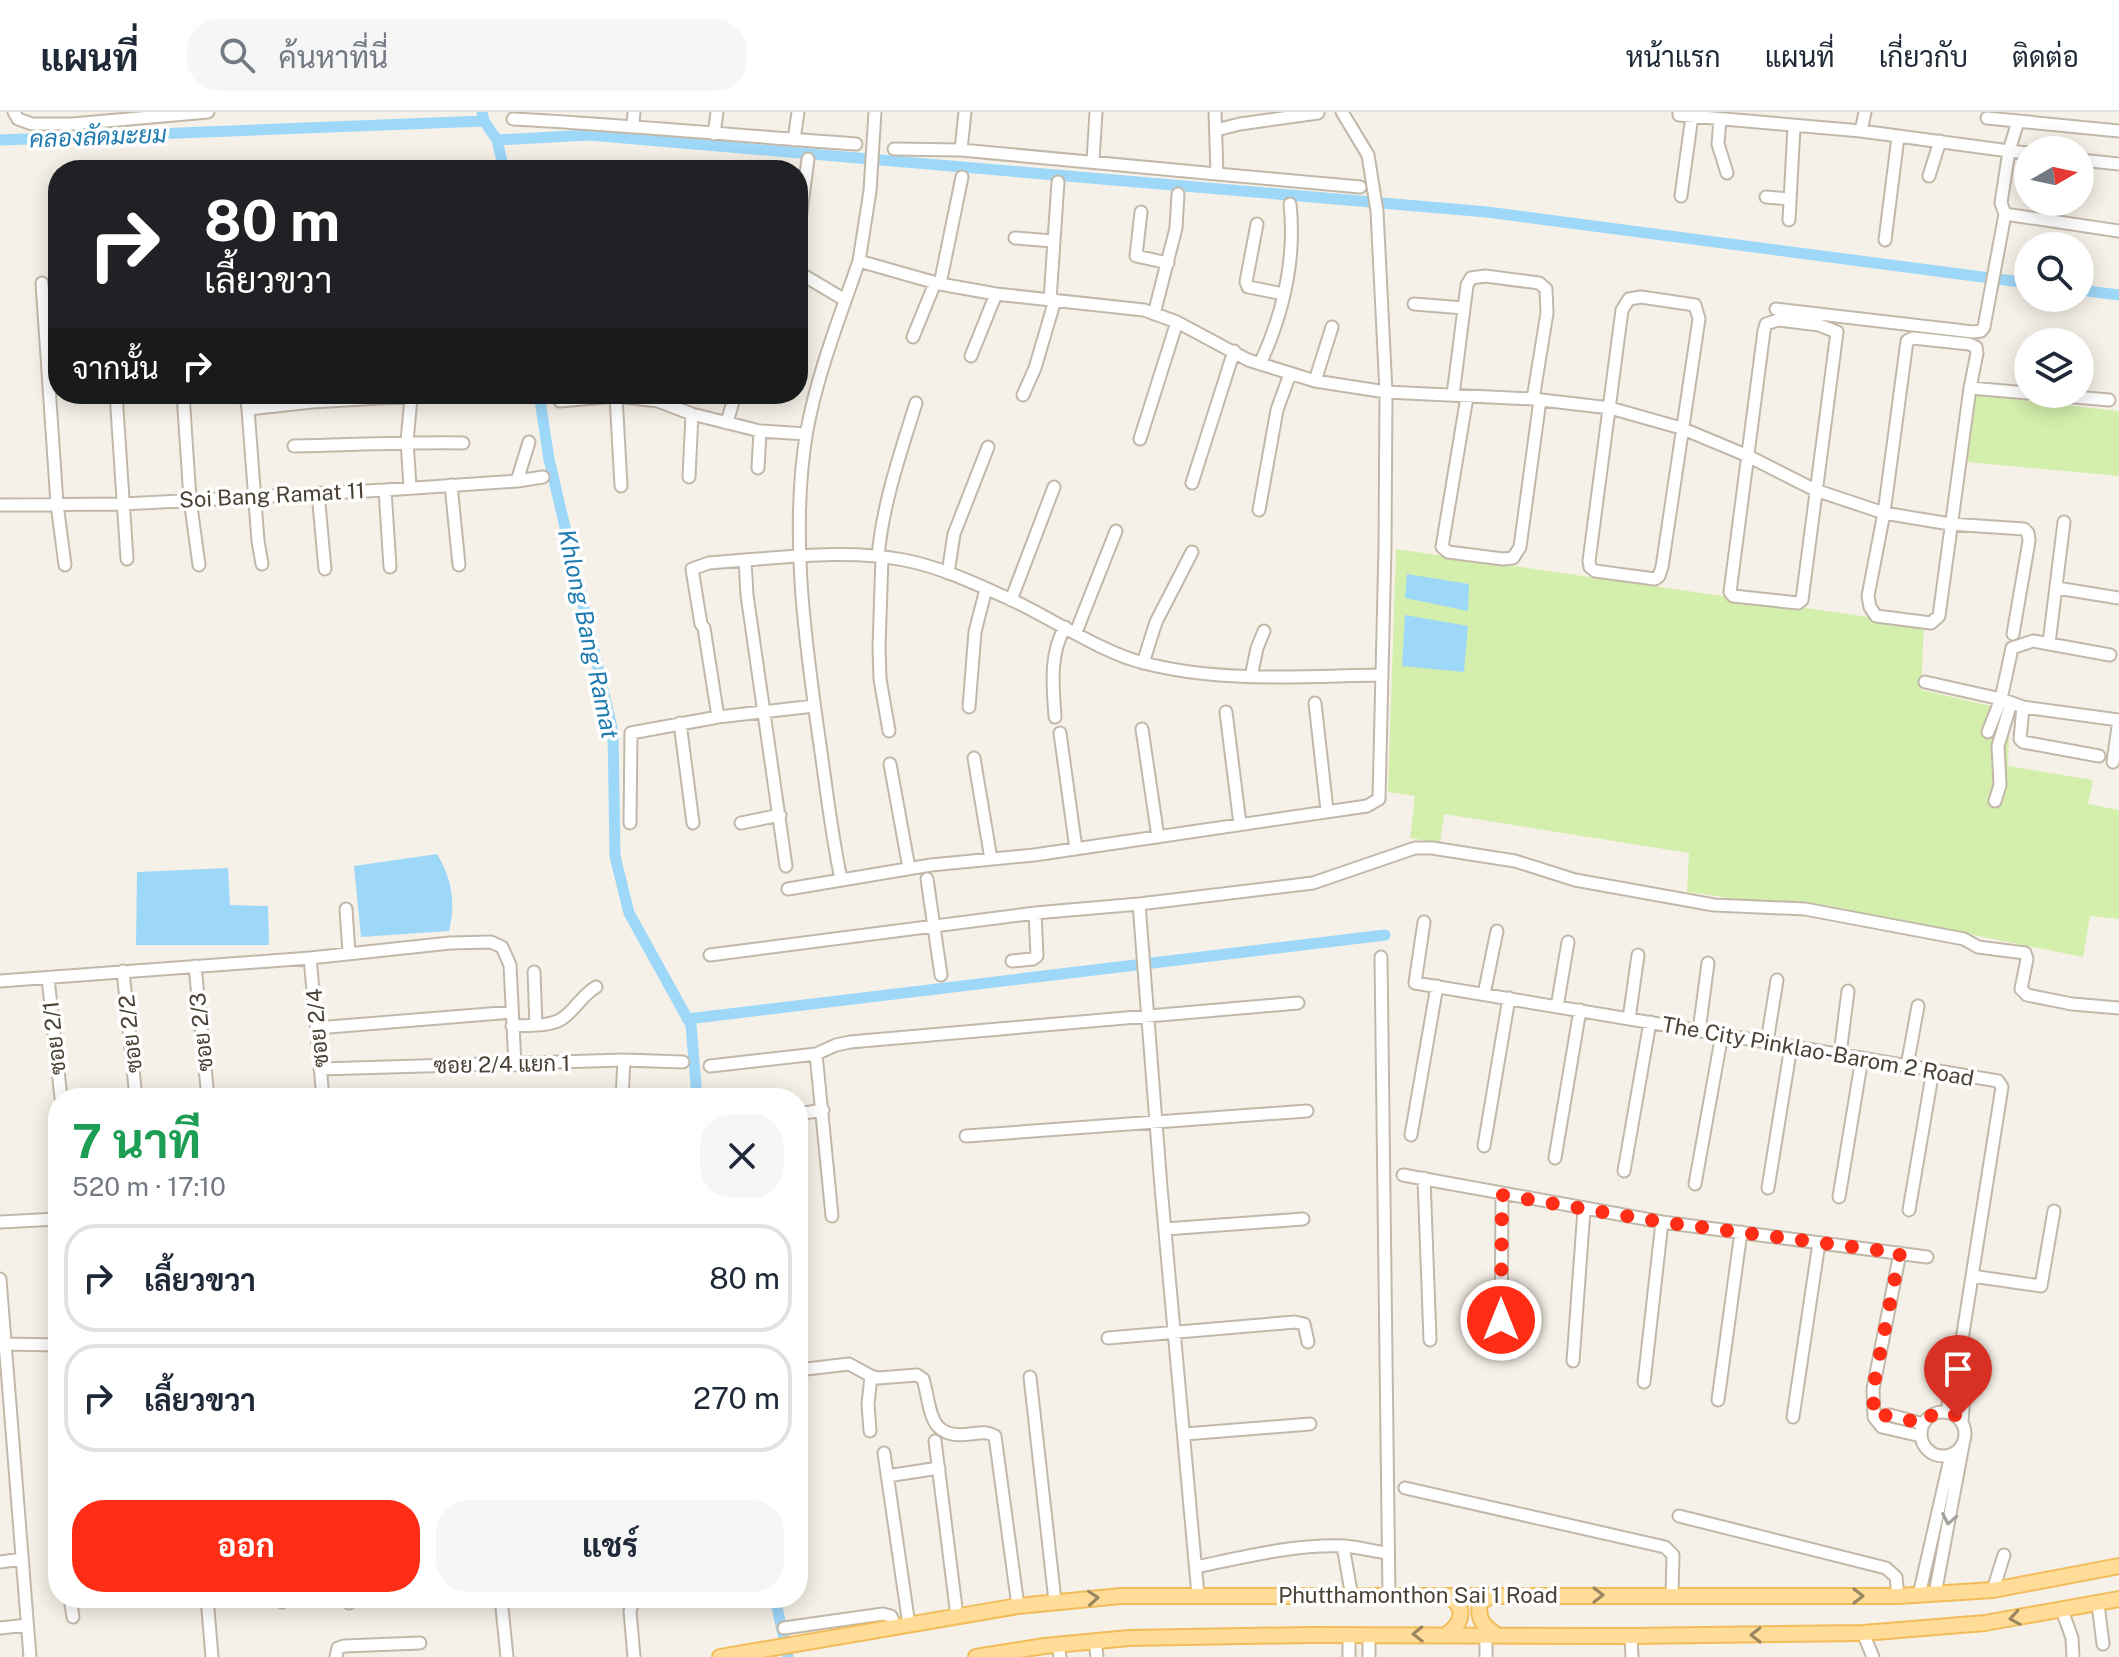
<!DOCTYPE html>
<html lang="th">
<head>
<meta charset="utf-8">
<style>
  :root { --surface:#fff; --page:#f6f6f7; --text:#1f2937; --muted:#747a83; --line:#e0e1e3; --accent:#ff2d15 }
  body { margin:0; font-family:"Public Sans",Sarabun,sans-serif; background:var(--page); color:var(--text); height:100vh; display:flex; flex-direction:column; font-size:30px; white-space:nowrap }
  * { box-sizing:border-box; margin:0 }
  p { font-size:26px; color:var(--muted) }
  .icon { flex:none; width:44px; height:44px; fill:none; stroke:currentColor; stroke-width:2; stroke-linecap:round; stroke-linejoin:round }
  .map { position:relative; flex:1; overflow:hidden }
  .sheet { position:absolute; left:48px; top:976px; width:760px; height:520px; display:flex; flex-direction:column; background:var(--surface); border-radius:32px; box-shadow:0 4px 20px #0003 }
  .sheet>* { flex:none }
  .banner { position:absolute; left:48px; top:48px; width:760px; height:244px; border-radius:32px; box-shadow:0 4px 20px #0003; background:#202124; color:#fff; overflow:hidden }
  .needle { width:52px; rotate:81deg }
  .fabs { position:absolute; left:2014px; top:24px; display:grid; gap:16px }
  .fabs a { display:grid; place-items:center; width:80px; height:80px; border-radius:50%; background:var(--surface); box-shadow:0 4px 20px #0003; font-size:40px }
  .pin { position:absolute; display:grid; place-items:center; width:68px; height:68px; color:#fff; margin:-82px -34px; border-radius:50% 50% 50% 0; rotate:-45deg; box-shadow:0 0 8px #0007 }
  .pin .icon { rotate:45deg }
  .me { position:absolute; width:88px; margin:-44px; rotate:0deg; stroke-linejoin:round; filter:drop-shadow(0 0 6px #0008) }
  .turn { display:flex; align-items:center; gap:28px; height:168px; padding:0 24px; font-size:36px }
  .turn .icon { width:104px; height:104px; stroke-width:2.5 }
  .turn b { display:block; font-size:56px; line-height:68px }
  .then { display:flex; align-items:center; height:76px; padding:0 24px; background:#0003; gap:16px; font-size:30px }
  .round { display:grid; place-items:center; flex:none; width:84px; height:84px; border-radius:32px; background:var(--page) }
  .overview { display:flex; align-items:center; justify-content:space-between; height:136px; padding:0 24px }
  h1 { font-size:48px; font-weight:700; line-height:60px; color:#1e9e55 }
  .action { display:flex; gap:16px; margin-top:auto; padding:16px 24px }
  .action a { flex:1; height:92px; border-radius:32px; background:var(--accent); color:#fff; font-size:32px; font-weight:700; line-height:92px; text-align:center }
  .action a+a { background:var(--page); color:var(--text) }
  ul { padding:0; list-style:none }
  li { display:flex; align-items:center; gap:24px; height:108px; margin:0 16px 12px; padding:0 8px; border:4px solid var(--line); border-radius:32px }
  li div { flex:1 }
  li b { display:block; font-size:30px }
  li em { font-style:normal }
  header { display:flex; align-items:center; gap:48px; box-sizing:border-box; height:112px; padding:0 40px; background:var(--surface); border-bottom:2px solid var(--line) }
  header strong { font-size:38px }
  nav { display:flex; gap:44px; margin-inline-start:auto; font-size:28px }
  .search { width:560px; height:72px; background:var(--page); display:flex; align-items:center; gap:20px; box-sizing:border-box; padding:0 28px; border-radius:32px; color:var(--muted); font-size:30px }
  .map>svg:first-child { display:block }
</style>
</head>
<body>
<header>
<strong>แผนที่</strong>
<div class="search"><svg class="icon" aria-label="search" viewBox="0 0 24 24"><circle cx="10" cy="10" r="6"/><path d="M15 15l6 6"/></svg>ค้นหาที่นี่</div>
<nav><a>หน้าแรก</a><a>แผนที่</a><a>เกี่ยวกับ</a><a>ติดต่อ</a></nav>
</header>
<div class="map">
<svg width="2119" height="1545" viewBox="0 0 2119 1545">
  <rect width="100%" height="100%" fill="#f6f1e8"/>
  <path fill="#d4eeac" d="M1976 283 2119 299V364L1967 350Z
    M1396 437 1924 513 1921 578 1991 594 2009 621 2008 654 2093 668 2088 692 2119 698V807L2090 804 2083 845 1824 793 1745 788 1687 780 1689 741 1444 702 1440 731 1410 726 1415 684 1388 680Z"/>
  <path fill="#9ed8f9" d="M1407 462 1469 472 1468 499 1405 486Z
    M1405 503 1468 514 1464 560 1402 554Z
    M437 742C452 767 456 791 449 819L361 825 354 754Z
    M228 756 230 793 268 794 269 833H136L137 760Z"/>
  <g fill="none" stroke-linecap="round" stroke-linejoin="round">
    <path stroke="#9ed8f9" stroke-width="11" d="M482 0 484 9 497 28 504 58
      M0 28 484 9
      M497 28 589 23 1487 100 2028 171
      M2080 178 2119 183
      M539 282 549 347 613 620 615 744 629 801 691 913 697 986
      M687 907 1385 823
      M775 1486 788 1545"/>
    <defs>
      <path id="minor" d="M14 0 18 7 32 12H72L208 0
        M1679 0V3L1861 19 2009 39 2001 91 2005 102 2119 119
        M1987 6 2119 19
        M513 7C628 13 742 24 856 32
        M1720 7 1718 32 1727 61
        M2018 9 2009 39 2028 41
        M633 13 634 0
        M1216 18 1240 12 1318 1
        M1861 19 1865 0
        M714 22 717 0
        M794 28 798 0
        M894 37 961 38 1217 62 1215 0
        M961 38 965 0
        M2080 48 2119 52
        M1093 49 1096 0
        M1217 62 1360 75
        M1929 64 1940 29
        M1681 84 1692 4
        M1766 85 1790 87
        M1141 100 1136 144 1168 151
        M1789 108 1794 15
        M1257 112 1246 170 1248 175 1284 182
        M798 122 808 47
        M1015 126 1052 129
        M1885 128 1898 25
        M859 149 940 172 996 182 1144 198 1177 210 1248 248 1315 269 1386 280 1533 287 1610 296 1681 316 1748 344 1815 378 1884 401 1950 412 2024 417 2028 421 2029 429 2013 522
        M798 160 845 188
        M42 171 57 392 65 453
        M940 172 962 65
        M1641 185 1695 193 1699 207 1662 455 1659 464 1655 467 1595 459 1590 455 1589 449 1622 198 1629 187Z
        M1050 188 1058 70
        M1414 192 1464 196
        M1776 197 1973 220 1981 219 1984 215 2005 102
        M1154 202 1176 116 1178 82
        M1778 208 1819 213 1837 220 1802 488 1798 491 1733 484 1730 480 1764 219 1766 212Z
        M913 225 935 171
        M1913 226 1969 232 1976 235 1977 241 1970 276 1939 504 1931 511 1876 504 1870 495 1868 484 1884 401 1907 229Z
        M971 244 996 182
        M1260 252C1283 202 1296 148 1290 92
        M1315 269 1332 215
        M1970 276 2028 281
        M116 282 127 447
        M183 282 190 387 199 453
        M246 282 248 297
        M556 282 560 289 616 284 658 289 692 302 760 319 806 322
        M2041 282 2109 288
        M1023 283 1035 256 1055 188
        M1453 283 1467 173 1471 166 1485 164 1539 171 1546 177 1547 201 1533 287
        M616 284 621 374
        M1467 285 1442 435 1448 440 1503 447 1513 446 1520 435 1540 288
        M727 311 735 282
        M1140 327 1177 210
        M294 334C350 333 406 330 463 331
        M758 356 760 319
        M689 365 692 302
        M517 369 529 330
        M1192 371 1234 239
        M451 373 459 453
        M410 375 407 329 411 286
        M385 378 390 455
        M318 381 325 457
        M0 393 123 392 385 378 517 369 543 365
        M1259 398 1277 298 1290 262
        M878 444C883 391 900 342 916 291
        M882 445 879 535 880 567 889 619
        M262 452 258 429 248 297 312 290 449 282
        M948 461 954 422 988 335
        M2057 476 2119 486
        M1011 488 1054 375
        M1076 520 1116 419
        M2049 531 2064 410
        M1143 551 1156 510 1192 440
        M1251 565 1257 536 1264 519
        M1925 570 2001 587 2023 595 2119 608 2113 650
        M1315 591 1327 698
        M969 595 975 520 986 477
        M2023 595 2020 627 2023 630 2099 644
        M1226 600 1240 712
        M718 605 704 516 701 512 692 457 709 451 745 448
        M1055 605C1053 574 1049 543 1065 515
        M680 611 693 711
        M1142 617 1158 725
        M1988 620 2001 587 2012 536 2033 529 2110 543
        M1060 621 1076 737
        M974 646 991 747
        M890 652 909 756
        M1995 689 2000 673 1998 634 2011 591
        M630 711 631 621 718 605 814 594
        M741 711 780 703
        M786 754 747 483 745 448C797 444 852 438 904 448 941 455 978 473 1012 488 1052 507 1103 541 1144 551 1221 571 1303 564 1381 563
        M841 767C832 725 827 682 821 640 806 537 789 421 807 318 818 259 840 205 859 149L870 79 875 0
        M927 767 941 863
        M788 777 931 753 1034 743 1367 694 1379 687 1385 435 1386 280 1377 99 1368 43 1342 0
        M1139 792 1161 1075 1198 1483
        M346 797 349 841
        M1424 810 1415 871 1998 969 2002 975 1960 1240
        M710 843 1035 801 1139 792 1313 771 1415 736H1432L1515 749 1575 768 1714 793 1805 797 1964 827 1978 835 2025 841 2027 847 2021 877 2027 883 2072 892 2119 896
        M1381 845 1389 1485
        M310 846 323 986
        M1012 849 1033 847 1037 844 1035 801
        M195 854 208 986
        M123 859 136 986
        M534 860 536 912
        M48 866 61 986
        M0 869 310 846 450 831 491 830 502 835 510 853 515 953
        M1484 882 1497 819
        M1557 895 1568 830
        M1629 907 1638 843
        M512 914C527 913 551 915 563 906 576 897 582 883 596 875
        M317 916 512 900
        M1699 919 1708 851
        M1767 930 1777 868
        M816 942 832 1104
        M1840 942 1848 879
        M710 954 816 942 836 933 850 930 1298 891
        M1907 954 1918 894
        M320 957 624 948 683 950
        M622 986 624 948
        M798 1002 823 998
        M1411 1023 1437 874
        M966 1024 1307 999
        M1484 1034 1509 886
        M1555 1046 1580 898
        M1624 1059 1650 910
        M1403 1063 1662 1110 1927 1145
        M1424 1066 1430 1228
        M1695 1072 1722 922
        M1768 1076 1791 934
        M1839 1085 1862 946
        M1909 1098 1933 958
        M0 1110 58 1107
        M1165 1117 1303 1107
        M1972 1164 2041 1174 2054 1099
        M0 1167 30 1545
        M1108 1226 1295 1210 1304 1212 1308 1230
        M6 1232 58 1233
        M1501 1239 1502 1083
        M1573 1249 1584 1098
        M798 1258 849 1252 871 1264 878 1266 917 1263 923 1267C932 1297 927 1328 970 1322 980 1321 986 1319 995 1324L1018 1494
        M1030 1265 1055 1489
        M1644 1270 1662 1110
        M1718 1288 1741 1120
        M1948 1299 1950 1248 1960 1240 1966 1252 1962 1310
        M1921 1322a22 22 0 1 1 44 0a22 22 0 1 1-44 0Z
        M1793 1305 1819 1131
        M1874 1305 1873 1277 1900 1141
        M870 1319 868 1292 871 1264
        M1185 1322 1310 1312
        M1921 1324 1882 1315 1874 1305 1890 1303 1923 1312
        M935 1329 957 1504
        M884 1341 909 1513
        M887 1364 939 1356
        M1405 1376 1665 1435 1673 1443 1672 1483
        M1679 1404 1886 1456 1896 1465 1898 1484
        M1343 1434 1352 1485
        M0 1450 22 1447
        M1196 1455C1244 1445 1294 1432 1344 1434 1358 1435 1373 1439 1387 1441
        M1993 1478 2004 1443
        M1935 1482 1963 1333
        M1919 1483 1951 1343
        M70 1486 73 1505
        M207 1486 212 1545
        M282 1486V1490
        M349 1486V1491
        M501 1486 507 1545
        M2098 1492 2103 1532
        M2062 1498 2072 1526 2073 1545
        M0 1516 27 1513
        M784 1516 883 1502 891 1504 896 1516
        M1863 1521 1873 1545
        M1486 1523V1545
        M1631 1524 1632 1545
        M1095 1528 1097 1545
        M1058 1532 1060 1545
        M336 1545 338 1536 344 1534 420 1531
        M634 1545 630 1499 634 1486
        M1349 1545V1522
        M1369 1545V1523"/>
      <path id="major" d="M1492 1483 1480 1491C1477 1507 1483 1513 1495 1522
        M1447 1522C1463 1511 1467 1494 1447 1484
        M720 1545 1018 1494 1121 1484H1898L1993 1478 2119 1454
        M976 1545 1044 1534 1129 1526 1308 1523 1631 1524 1863 1521 1985 1511 2119 1487"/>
    </defs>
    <use href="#minor" stroke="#c2b8a9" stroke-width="15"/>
    <use href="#major" stroke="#f1bc5a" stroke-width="18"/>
    <use href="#minor" stroke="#fff" stroke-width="11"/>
    <use href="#major" stroke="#ffdc97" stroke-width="14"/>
  </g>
  <defs><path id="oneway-chevron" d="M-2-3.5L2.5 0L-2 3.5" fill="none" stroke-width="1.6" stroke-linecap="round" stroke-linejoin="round" transform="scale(2)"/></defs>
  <use stroke="#a4a09a" href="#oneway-chevron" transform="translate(1949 1407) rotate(101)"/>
  <g stroke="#9b8761">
    <use href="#oneway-chevron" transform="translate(1598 1483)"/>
    <use href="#oneway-chevron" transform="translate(1858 1484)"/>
    <use href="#oneway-chevron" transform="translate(1093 1486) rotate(-4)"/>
    <use href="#oneway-chevron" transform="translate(2015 1506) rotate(171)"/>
    <use href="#oneway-chevron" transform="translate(1418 1522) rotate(179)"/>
    <use href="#oneway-chevron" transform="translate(1756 1523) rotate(179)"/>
  </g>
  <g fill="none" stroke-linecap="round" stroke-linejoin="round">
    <path stroke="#ff2d15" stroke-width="14" stroke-dasharray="0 25.2" d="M1501 1208 1502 1083 1662 1110 1900 1141 1873 1277 1874 1305 1890 1303 1923 1312C1932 1299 1945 1296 1958 1305"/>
  </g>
  <g text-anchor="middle" stroke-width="7" stroke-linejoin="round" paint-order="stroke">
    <g font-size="22" fill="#4a4135" stroke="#fff">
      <text transform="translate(272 383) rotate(-3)" y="8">Soi Bang Ramat 11</text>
      <text transform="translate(317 916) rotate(-95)" y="8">ซอย 2/4</text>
      <text transform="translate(201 920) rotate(-96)" y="8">ซอย 2/3</text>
      <text transform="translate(130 922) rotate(-96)" y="8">ซอย 2/2</text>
      <text transform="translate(54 926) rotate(-96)" y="8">ซอย 2/1</text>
      <text transform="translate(1818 939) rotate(10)" y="8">The City Pinklao-Barom 2 Road</text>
      <text transform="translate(502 952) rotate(-1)" y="8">ซอย 2/4 แยก 1</text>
      <text x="1418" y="1491">Phutthamonthon Sai 1 Road</text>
    </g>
    <g font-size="24" font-style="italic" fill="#1f7bb1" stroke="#fff">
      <text transform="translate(98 25) rotate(-2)" y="8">คลองลัดมะยม</text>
      <text transform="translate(588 522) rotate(78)" y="8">Khlong Bang Ramat</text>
    </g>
  </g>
</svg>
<div class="fabs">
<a><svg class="needle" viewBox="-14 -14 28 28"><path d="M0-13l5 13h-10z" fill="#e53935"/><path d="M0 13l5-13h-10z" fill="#747a83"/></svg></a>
<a><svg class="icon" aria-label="search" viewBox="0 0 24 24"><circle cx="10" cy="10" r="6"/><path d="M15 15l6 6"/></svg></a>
<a><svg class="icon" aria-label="layers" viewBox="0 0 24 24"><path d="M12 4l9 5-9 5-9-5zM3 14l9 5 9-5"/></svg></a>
</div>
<div class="pin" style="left:1958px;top:1305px;background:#d93025"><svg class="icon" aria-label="arrive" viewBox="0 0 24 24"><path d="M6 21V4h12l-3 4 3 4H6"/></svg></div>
<svg class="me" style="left:1501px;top:1208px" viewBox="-20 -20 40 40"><circle r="17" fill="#ff2d15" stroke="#fff" stroke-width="3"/><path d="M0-11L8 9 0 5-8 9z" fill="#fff"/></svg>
<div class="banner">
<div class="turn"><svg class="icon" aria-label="right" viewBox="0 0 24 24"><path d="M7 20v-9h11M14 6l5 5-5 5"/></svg><div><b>80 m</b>เลี้ยวขวา</div></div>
<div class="then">จากนั้น<svg class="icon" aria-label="right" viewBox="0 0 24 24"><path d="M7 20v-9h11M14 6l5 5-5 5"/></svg></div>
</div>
<section class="sheet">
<div class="overview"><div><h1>7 นาที</h1><p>520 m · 17:10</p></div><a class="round"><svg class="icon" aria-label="close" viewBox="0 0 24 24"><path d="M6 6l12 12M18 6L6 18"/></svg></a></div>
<ul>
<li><svg class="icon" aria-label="right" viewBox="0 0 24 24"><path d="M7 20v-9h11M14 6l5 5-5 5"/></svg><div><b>เลี้ยวขวา</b></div><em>80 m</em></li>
<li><svg class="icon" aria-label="right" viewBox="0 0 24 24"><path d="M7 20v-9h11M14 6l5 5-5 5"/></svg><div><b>เลี้ยวขวา</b></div><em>270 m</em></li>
</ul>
<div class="action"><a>ออก</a><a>แชร์</a></div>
</section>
</div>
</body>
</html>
